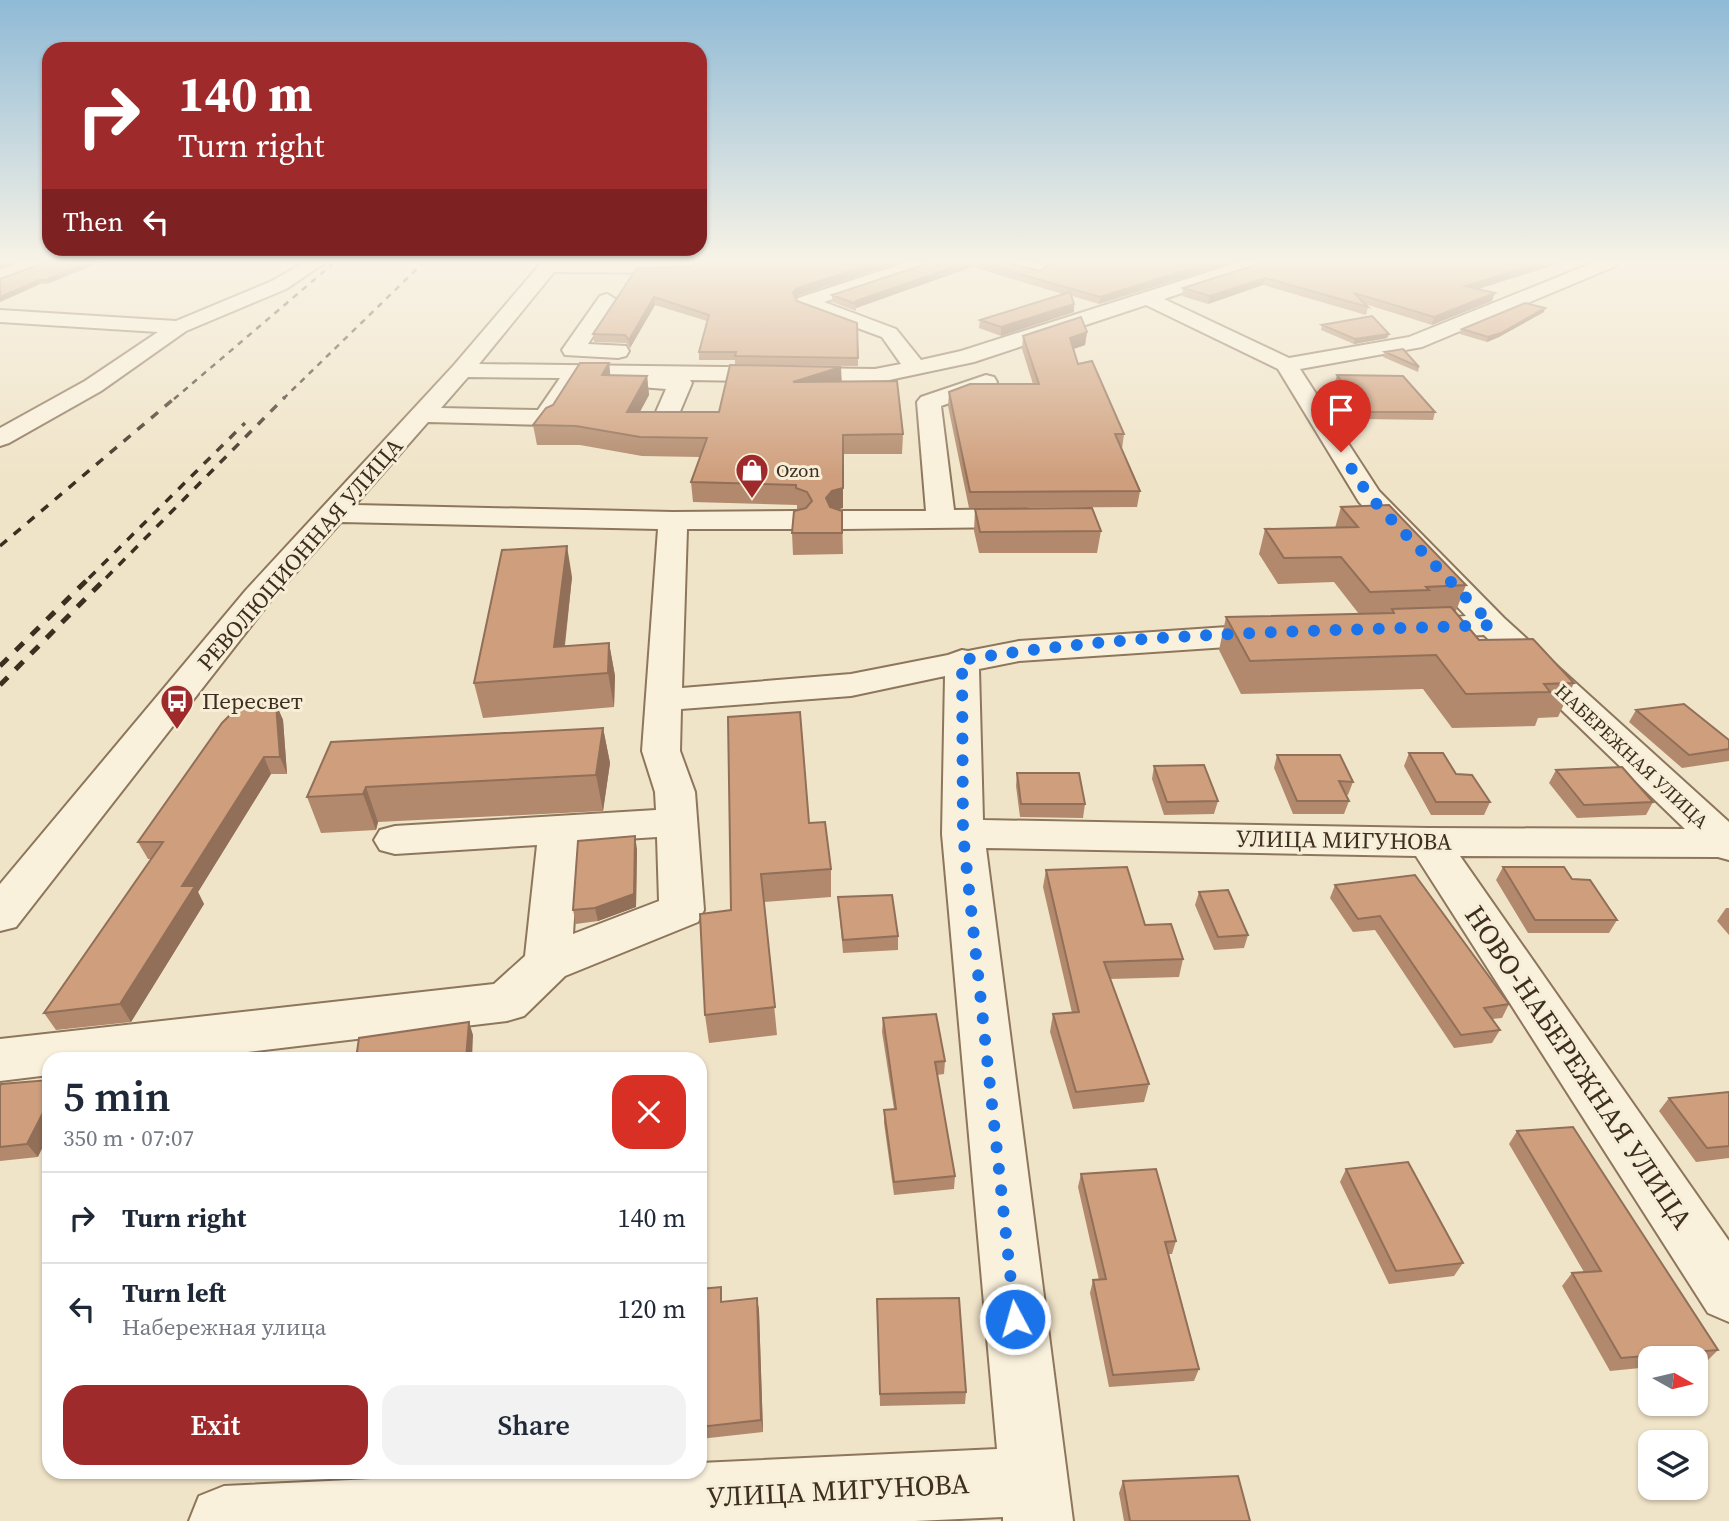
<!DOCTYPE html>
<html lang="en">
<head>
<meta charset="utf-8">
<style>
  :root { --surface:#fff; --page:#f2f2f3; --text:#1f2937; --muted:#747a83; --line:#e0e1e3; --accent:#9e2a2b }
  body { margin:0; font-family:"Source Serif 4",serif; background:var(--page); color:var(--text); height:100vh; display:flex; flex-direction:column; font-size:26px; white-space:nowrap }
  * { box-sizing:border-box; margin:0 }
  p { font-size:23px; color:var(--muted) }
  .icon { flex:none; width:38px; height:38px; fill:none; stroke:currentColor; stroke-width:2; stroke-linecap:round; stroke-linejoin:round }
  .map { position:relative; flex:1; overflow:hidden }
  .details { position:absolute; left:42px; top:1052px; width:665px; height:427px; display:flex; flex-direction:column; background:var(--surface); border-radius:21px; box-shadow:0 2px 5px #0004 }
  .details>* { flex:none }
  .guide { position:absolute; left:42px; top:42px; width:665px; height:214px; border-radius:21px; box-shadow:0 2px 5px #0004; background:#9e2a2b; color:#fff; overflow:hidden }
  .needle { width:46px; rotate:98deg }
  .controls { position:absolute; left:1638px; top:1346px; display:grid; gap:14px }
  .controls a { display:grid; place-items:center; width:70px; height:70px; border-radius:14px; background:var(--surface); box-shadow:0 2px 5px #0004; font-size:35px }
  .pin { position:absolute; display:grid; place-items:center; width:60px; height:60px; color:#fff; margin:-72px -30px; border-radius:50% 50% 50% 0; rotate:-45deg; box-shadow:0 0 7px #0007 }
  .pin .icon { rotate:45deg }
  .me { position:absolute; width:77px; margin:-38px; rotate:354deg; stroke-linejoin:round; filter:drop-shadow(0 0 5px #0008) }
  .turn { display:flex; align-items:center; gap:24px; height:147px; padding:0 21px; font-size:32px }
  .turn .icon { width:91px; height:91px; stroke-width:2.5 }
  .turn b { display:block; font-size:49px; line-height:60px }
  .then { display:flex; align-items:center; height:66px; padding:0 21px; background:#0003; gap:14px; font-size:26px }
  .round { display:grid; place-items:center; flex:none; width:74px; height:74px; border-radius:21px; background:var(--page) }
  .summary { display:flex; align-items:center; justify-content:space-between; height:119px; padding:0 21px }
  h1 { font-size:42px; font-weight:600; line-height:52px }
  .primary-button { display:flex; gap:14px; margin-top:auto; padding:14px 21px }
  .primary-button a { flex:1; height:80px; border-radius:21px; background:var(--accent); color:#fff; font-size:28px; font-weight:600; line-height:80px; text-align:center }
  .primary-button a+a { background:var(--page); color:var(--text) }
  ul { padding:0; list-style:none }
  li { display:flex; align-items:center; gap:21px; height:91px; padding:0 21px; border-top:2px solid var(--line) }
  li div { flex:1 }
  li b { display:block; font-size:26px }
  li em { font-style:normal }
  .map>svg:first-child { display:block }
</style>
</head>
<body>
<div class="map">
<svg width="1729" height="1521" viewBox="0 0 1729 1521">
  <rect width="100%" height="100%" fill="#f0e4c8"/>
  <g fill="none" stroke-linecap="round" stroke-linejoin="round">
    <defs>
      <path id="minor" d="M21 262H45L42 266 0 282V270Z
        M305 262H326L286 289 186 331 101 391 9 443 0 446V428L85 381 158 332 0 322V310L176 321 272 281Z
        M542 262H698L691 272 685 273 554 272 479 364 875 369 901 364 882 337 798 306 795 302 798 298 908 262H934L931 266 824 302 896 329 921 360 961 351 1240 262H1266L1263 266 1164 299 1289 358 1409 337 1595 262H1619L1616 266 1422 347 1300 369 1379 491 1504 618 1729 822V860L1718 857 1460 856 1729 1241V1322L1708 1313 1416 856 986 848 1073 1521H1003V1517L915 1521H189L199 1496 224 1486 521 1472H700V1463L997 1449 942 834 945 676 851 696 681 709 680 751 695 792 704 910 698 922 565 976 524 1016 507 1021 189 1059H49V1075L0 1081V1039L494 984 525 956 537 845 395 854 380 850 374 840 380 830 395 826 656 810 655 792 642 751 658 529 341 522 268 604 16 927 0 931V884L246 590 454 365ZM1146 305 1278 369 1359 502 1466 616 1405 621 1400 628 1405 635 1417 638 1484 635 1685 829 1428 828 983 820 979 669 1019 661 1273 644 1285 641 1290 634 1285 627 1273 624 1019 641 968 651 962 650 948 655 851 674 682 688 687 529H796L806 526 810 520 806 514 796 511 673 512 355 505 428 422 545 425 554 423 580 381 579 378 638 379 637 382 640 387 666 389 652 421 655 426 664 428 673 426 676 421 692 383 690 380 875 383 974 362ZM468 377 560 378 538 410 441 408ZM657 837 659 901 573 934 579 842Z
        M1002 262H1030L1046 266 1049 270 1040 276 1005 266Z
        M607 294 617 300 588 344 626 346 629 351 626 356 618 358 565 355 562 350 600 296Z
        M986 375 994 377 997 382 994 387 941 406 954 510 1026 509 1036 512 1040 518 1036 524 1026 527 843 529 833 526 829 520 833 514 843 511H926L917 402 921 397Z"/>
    </defs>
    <use href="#minor" stroke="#8d765c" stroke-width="4"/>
    <use href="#minor" fill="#faf1dc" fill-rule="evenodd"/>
    <path stroke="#3d2e20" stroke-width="2.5" stroke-dasharray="6 6" stroke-linecap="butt" d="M174 399 335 262
      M283 399 424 262"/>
    <path stroke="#3d2e20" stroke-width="3.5" stroke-dasharray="9 9" stroke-linecap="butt" d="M0 546 176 397
      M89 578 245 423
      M106 578 285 397"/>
    <path stroke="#3d2e20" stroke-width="5" stroke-dasharray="11 11" stroke-linecap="butt" d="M0 666 91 576
      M0 685 108 576"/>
  </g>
  <path fill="#b2896c" d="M932 262H1005L1040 271 1048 266 1047 263 1039 262H1233L1099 304 1072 296 1074 304V312L1001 336 979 328 980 320 1063 294 972 267 856 308V311L832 302V295Z
    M1265 262H1563L1477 289 1492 301 1432 325 1365 304 1368 307 1366 315 1263 285 1208 304 1182 296 1183 288Z
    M41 264 47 284H40L0 302Z
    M691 267 797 296 795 298 797 301 858 358V366L735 365V360H699V352L707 321 655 305 630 348 626 343 594 342 593 334Z
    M1544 312 1499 337 1487 342 1460 334 1462 329Z
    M1322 325 1389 334 1387 338 1354 344 1321 330Z
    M1087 332 1085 345 1073 349 1078 364 1124 434 1122 449 1140 491 1137 507 969 508 948 406 949 392 1033 384 1022 349 1023 336Z
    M1385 352 1419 367 1418 372 1383 357Z
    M609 363 610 375 647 376 649 395 640 412H719L842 381 903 434 902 454H843V508L839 509 842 511 843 554 793 555 792 533 799 509H797V505L693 502 691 482 700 457 642 456 580 445H537L533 425 553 405Z
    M1337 375 1435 412 1433 420 1360 419 1335 382Z
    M1341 507 1466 585 1456 611H1455L1479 640 1574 683 1558 717 1538 718 1535 726 1452 728 1423 689 1241 694 1219 650 1226 617 1359 614 1334 582 1278 584 1259 554 1265 529 1335 528Z
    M975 509 1101 531 1097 553H979L974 531Z
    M572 577 565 646 609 643 615 676 614 707 483 718 474 683Z
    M276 704 283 720 287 774H271L198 892 204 904 131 1022 56 1030 44 1013 151 859H148L138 842Z
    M1636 710 1729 740V761L1682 768 1629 722Z
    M728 717 809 823 831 869V897L764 902 777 1035 709 1043 705 1015 731 910Z
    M603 728 610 763 603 811 378 822 376 830 321 833 307 797Z
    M1409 753 1456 774 1490 802 1484 815H1431L1404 766Z
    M1277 755 1353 782 1348 795 1345 794 1349 801 1344 814H1293L1274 768Z
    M1154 766 1218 801 1214 814 1164 815 1152 779Z
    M1556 770 1653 802 1646 815 1577 818 1549 783Z
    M1017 773 1085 804 1083 818 1020 817 1016 786Z
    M637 849 636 907 598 921 576 924 573 910Z
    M1503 867 1572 879 1617 920 1609 933H1528L1496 880Z
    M1046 870 1145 925 1183 959 1179 977 1110 979 1149 1084 1144 1102 1073 1109 1050 1032 1053 1014 1072 1013 1043 887Z
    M1335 885 1509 1004 1502 1018 1492 1019 1500 1030 1492 1043 1454 1048 1375 930 1353 932 1330 898Z
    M1199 892 1248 935 1244 948 1214 950 1195 905Z
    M838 897 898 936V950L843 953Z
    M1726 908H1729V935L1717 921Z
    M883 1018 945 1061 944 1074 937 1075 955 1176 954 1189 894 1195 884 1123V1110L894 1109 882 1032Z
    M0 1086 38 1157 0 1161Z
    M1729 1092V1158L1696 1162 1659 1111 1669 1098Z
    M1517 1131 1718 1350 1706 1362 1696 1363V1358H1650V1367L1610 1371 1562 1286 1572 1273 1584 1272 1509 1144Z
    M1346 1169 1463 1263 1454 1276 1389 1284 1340 1182Z
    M1081 1174 1176 1241 1172 1254H1169L1199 1369 1194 1381 1109 1387 1090 1293 1093 1280H1099L1078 1187Z
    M700 1289 723 1302 757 1298 759 1311 763 1432 700 1439Z
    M877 1299 966 1392 965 1404 880 1406Z
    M1123 1481 1250 1521H1124L1119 1493Z"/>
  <path fill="#916f58" d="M3 262H15L0 268V263Z
    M90 262H101L47 284 45 280Z
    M880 262H901L797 296 793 300V293L797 288Z
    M968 262H972V267L856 308V301Z
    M1212 262H1233L1099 304 1100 297Z
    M1544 262H1563L1463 294 1465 286Z
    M1265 278 1263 285 1208 304 1210 296Z
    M39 280 40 284 0 302V297Z
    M1495 293 1492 301 1432 325 1434 317Z
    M654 297 655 305 630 348 629 340Z
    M1074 304V312L1001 336V327Z
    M1545 308 1544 312 1499 337 1487 342 1488 337Z
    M1087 332 1085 345 1068 351 1070 338Z
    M1389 334 1387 338 1354 344 1355 339Z
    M609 363 611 381 602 375Z
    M841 367 842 385 793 382Z
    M647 376 649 395 629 431 627 412Z
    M843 435V508L832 511 826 498Z
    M567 546 572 577 561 677 554 647Z
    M609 643 615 676 614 707 608 673Z
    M276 704 283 720 287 774 280 757Z
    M603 728 610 763 603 811 596 775Z
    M264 757 271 774 198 892 204 904 131 1022 120 1004 182 886Z
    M366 787 378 822 376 830 363 794Z
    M635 836 637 849 636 907 598 921 595 908Z
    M469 1022 473 1035 472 1059H466Z
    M49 1101V1134L38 1157 27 1144Z
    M757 1298 759 1311 763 1432 761 1420Z"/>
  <path fill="#cf9f7d" stroke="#916f58" stroke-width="2" d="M43 262H90L45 280H39L0 297V279L41 264Z
    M695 262H880L797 288 793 293 797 301 857 323 858 358 735 356 736 352H699L709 315 654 297 629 340 625 335 593 334 637 268 691 267Z
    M932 262H968L856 301V304L832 295Z
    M977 262H1005L1040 271 1052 263 1051 262H1212L1100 297Z
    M1265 262H1544L1465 286 1495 293 1434 317 1354 293 1368 307 1265 278 1210 296 1183 288Z
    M1070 292 1074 304 1001 327 980 320Z
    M1525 303 1545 308 1501 333 1488 337 1462 329Z
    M1372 316 1389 334 1355 339 1322 325Z
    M1081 317 1087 332 1070 338 1078 364 1092 361 1124 434H1115L1140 491 970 492 949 392 970 384H1039L1023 336Z
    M1403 349 1419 367 1385 352Z
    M580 363H609L602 375 647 376 627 412H719L730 365 841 367 793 382 897 381 903 434 843 435V488L832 491 826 498 830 507 842 511V533H792L794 511 806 508 812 501 807 492 796 488V485L691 482 707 438 640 437 576 426 533 425 546 408 553 405Z
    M1337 375 1403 376 1435 412H1362Z
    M1389 505 1466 585 1426 587 1429 590 1370 592 1341 557 1284 558 1265 529 1358 527 1341 507Z
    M1092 508 1101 531 980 532 975 509Z
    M567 546 554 647 609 643 608 673 474 683 502 550Z
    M1451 607 1479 640 1533 639 1574 683 1544 684 1550 692 1466 694 1436 655 1250 661 1226 617 1394 613 1392 609Z
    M241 704H276L280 757H264L182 886H195L120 1004 44 1013 163 842H138L222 723Z
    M1684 704 1729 740V749L1689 755 1636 710Z
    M800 712 809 823 825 822 831 869 761 874 775 1007 705 1015 700 914 731 910 728 717Z
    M603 728 596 775 366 787 363 794 307 797 331 742Z
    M1409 753H1443L1456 774 1472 775 1490 802H1436Z
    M1277 755H1340L1353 782 1339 781 1349 801H1297Z
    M1204 765 1218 801 1167 802 1154 766Z
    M1622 767 1653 802 1584 805 1556 770Z
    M1017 773H1079L1085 804H1021Z
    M635 836 634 894 595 908 573 910 578 841Z
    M1127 867 1145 925 1171 924 1183 959 1104 962 1149 1084 1076 1092 1053 1014 1079 1012 1046 870Z
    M1503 867H1564L1572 879 1590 880 1617 920H1535Z
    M1415 875 1509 1004 1484 1008 1500 1030 1461 1035 1380 916 1358 919 1335 885Z
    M1228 890 1248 935 1218 937 1199 892Z
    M892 895 898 936 843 940 838 897Z
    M936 1014 945 1061 935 1062 955 1176 894 1182 884 1110 896 1109 883 1018Z
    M469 1022 466 1059H356L359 1038Z
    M251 1054 249 1059H209Z
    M49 1080V1101L27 1144 0 1147V1086L1 1084Z
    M1729 1092V1146L1707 1148 1669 1098Z
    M1573 1127 1718 1350 1621 1358 1572 1273 1601 1271 1517 1131Z
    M1408 1162 1463 1263 1396 1271 1346 1169Z
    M1156 1169 1176 1241 1165 1242 1199 1369 1113 1375 1093 1280 1106 1279 1081 1174Z
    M721 1287V1302L757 1298 761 1420 700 1427V1289Z
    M959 1298 966 1392 880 1394 877 1299Z
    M1238 1476 1250 1521H1130L1123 1481Z"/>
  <linearGradient id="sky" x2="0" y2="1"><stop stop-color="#8fbad6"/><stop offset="0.55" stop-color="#f8f3e6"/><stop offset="1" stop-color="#f8f3e6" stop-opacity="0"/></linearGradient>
  <rect width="1729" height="475" fill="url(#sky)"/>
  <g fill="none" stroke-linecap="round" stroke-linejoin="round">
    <path stroke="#1a73e8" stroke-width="12" stroke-dasharray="0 21.6" d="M1015 1319 963 834 962 660C1136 631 1316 632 1492 625L1369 496 1341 452"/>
  </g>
  <defs>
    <symbol id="shop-pin" viewBox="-11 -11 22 30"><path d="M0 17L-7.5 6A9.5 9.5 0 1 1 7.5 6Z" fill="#9e2a2b" stroke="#f7eed8"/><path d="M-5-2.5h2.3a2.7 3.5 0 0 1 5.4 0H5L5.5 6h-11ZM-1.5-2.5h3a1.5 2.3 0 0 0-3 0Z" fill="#fff"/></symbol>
    <symbol id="bus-pin" viewBox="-11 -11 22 30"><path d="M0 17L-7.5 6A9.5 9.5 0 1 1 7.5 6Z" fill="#9e2a2b" stroke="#f7eed8"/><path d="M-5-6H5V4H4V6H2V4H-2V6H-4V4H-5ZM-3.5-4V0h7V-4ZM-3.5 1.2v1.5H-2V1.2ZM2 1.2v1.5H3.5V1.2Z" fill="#fff"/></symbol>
  </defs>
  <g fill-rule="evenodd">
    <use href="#shop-pin" x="733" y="451" width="38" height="52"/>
    <use href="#bus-pin" x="158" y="682" width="38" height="52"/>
  </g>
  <g text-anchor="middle" stroke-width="6" stroke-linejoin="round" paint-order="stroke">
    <g font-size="19" fill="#3d2e20" stroke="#f7eed8" text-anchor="start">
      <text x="776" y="477">Ozon</text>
    </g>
    <g font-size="19" fill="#3d2e20" stroke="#f7eed8">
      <text transform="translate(1632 756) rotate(43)" y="7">НАБЕРЕЖНАЯ УЛИЦА</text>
    </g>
    <g font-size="23" fill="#3d2e20" stroke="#f7eed8">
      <text transform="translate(300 554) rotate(-49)" y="8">РЕВОЛЮЦИОННАЯ УЛИЦА</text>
      <text transform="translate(1344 840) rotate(1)" y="8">УЛИЦА МИГУНОВА</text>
    </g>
    <g font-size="23" fill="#3d2e20" stroke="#f7eed8" text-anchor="start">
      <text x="202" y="709">Пересвет</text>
    </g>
    <g font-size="28" fill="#3d2e20" stroke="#f7eed8">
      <text transform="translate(1579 1067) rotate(56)" y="10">НОВО-НАБЕРЕЖНАЯ УЛИЦА</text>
      <text transform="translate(838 1490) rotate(-3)" y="10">УЛИЦА МИГУНОВА</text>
    </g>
  </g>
</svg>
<div class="controls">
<a><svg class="needle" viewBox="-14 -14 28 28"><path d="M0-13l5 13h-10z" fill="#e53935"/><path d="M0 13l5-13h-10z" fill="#747a83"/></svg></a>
<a><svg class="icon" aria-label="layers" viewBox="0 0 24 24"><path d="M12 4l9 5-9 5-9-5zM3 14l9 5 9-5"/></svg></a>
</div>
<div class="pin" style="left:1341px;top:452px;background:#d93025"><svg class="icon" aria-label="arrive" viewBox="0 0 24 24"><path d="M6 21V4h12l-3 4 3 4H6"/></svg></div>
<svg class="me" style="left:1015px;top:1319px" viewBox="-20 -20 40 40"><circle r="17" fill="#1a73e8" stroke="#fff" stroke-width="3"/><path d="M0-11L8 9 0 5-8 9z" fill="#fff"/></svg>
<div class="guide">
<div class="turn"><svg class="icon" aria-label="right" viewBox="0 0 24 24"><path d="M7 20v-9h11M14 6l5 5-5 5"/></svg><div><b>140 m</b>Turn right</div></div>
<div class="then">Then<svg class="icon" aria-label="left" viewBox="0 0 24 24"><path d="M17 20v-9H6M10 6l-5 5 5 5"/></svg></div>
</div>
<section class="details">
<div class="summary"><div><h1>5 min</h1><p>350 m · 07:07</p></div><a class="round" style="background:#d93025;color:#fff"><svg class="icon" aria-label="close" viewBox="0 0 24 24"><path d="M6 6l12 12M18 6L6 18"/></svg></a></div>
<ul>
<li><svg class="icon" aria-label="right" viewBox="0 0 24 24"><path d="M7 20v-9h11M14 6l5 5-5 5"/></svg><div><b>Turn right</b></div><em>140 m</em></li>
<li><svg class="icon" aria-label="left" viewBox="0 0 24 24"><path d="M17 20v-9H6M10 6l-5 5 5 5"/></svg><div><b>Turn left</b><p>Набережная улица</p></div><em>120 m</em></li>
</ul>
<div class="primary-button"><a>Exit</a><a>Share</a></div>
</section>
</div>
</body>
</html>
